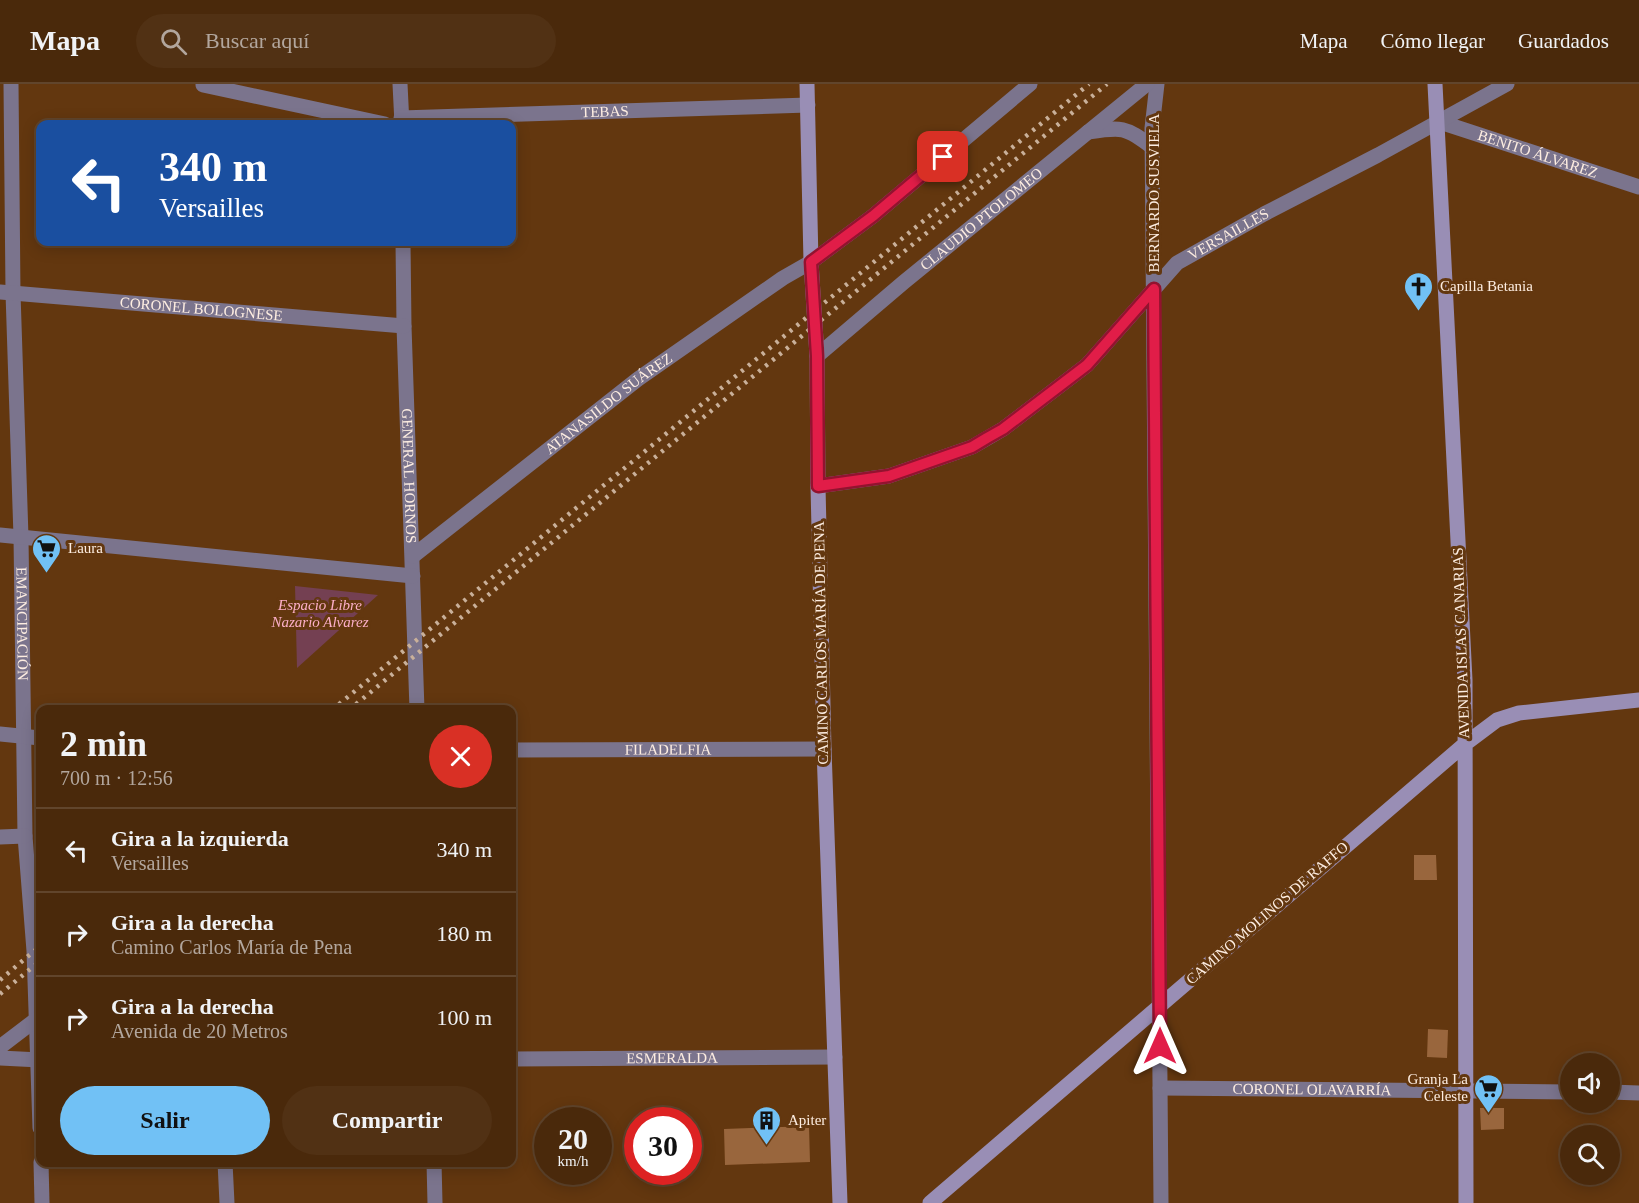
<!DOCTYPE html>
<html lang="es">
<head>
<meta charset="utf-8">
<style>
  :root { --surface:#4a290b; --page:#513114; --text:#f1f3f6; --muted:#b2a69d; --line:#61452c; --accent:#71c1f5 }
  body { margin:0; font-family:Georgia,serif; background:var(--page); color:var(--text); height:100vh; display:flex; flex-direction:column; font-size:22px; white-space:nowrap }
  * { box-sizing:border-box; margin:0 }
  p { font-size:20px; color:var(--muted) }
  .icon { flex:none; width:33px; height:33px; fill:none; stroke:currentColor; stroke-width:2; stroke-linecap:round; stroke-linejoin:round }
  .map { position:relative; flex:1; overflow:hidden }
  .panel { position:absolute; left:36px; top:621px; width:480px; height:462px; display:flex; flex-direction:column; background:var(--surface); border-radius:12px; box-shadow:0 3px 15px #0003,0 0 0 2px var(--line) }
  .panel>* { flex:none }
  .banner { position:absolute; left:36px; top:36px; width:480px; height:126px; border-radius:12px; box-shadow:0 3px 15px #0003,0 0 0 2px var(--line); background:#1a4fa0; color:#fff; overflow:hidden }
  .tools { position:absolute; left:1560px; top:969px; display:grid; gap:12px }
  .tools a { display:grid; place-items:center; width:60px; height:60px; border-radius:50%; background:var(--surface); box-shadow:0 3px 15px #0003,0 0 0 2px var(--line); font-size:30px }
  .speed { position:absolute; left:534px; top:1023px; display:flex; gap:12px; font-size:30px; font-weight:700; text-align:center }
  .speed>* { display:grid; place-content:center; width:78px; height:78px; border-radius:50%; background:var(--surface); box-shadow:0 3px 15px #0003,0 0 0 2px var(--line); line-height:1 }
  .speed small { font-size:15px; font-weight:400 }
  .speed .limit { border:9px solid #d22; background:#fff; color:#111 }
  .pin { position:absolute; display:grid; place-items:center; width:51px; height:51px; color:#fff; margin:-26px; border-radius:12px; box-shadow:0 3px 9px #0006 }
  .me { position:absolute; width:66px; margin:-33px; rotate:0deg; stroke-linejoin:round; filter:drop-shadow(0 0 4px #0008) }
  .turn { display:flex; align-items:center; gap:21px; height:126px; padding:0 24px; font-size:27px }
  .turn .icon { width:78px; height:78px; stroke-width:2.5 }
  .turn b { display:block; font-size:42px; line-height:51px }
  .round { display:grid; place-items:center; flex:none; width:63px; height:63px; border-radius:32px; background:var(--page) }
  .summary { display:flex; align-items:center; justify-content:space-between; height:102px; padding:0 24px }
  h1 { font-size:36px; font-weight:700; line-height:45px }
  .action { display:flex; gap:12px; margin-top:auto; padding:12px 24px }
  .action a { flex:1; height:69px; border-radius:36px; background:var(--accent); color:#111; font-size:24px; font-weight:700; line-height:69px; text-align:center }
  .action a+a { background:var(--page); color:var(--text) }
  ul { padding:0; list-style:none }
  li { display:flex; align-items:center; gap:18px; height:84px; padding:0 24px; border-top:2px solid var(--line) }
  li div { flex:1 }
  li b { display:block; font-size:22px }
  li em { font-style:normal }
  header { display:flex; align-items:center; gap:36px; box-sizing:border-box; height:84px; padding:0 30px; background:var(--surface); border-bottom:2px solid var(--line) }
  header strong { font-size:28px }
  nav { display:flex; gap:33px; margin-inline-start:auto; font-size:21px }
  .search { width:420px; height:54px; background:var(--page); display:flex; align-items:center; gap:15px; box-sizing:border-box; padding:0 21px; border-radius:33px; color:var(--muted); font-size:22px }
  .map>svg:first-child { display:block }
</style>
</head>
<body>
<header>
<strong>Mapa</strong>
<div class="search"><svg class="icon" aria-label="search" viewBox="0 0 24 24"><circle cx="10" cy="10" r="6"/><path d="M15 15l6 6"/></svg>Buscar aquí</div>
<nav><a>Mapa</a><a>Cómo llegar</a><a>Guardados</a></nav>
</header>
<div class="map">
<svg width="1639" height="1119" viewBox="0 0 1639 1119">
  <rect width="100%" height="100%" fill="#63370f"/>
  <path fill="#744052" d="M295 502 378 511 297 584Z"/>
  <path fill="#99663d" d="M1414 771H1436L1437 796H1414Z
    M1428 945 1448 946 1447 974 1427 973Z
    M1480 1024H1504V1045L1481 1046Z
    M809 1042 810 1078 725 1081 724 1045Z"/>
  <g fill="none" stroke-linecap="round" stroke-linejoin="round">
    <g stroke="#7b748d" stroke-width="15">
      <path id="s1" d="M11 0 13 209 21 453 25 752 34 867 40 1044"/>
      <path d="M400 0 402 40"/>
      <path d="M1157 0 1152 44 1161 1119"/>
      <path d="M203 1 385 40"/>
      <path id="s2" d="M401 34 808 21"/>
      <path id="s3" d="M1437 37 1639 103"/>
      <path d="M1088 48C1121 43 1125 42 1152 63"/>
      <path id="s4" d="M403 158 404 242 417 626"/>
      <path id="s5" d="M0 208 404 242"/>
      <path id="s6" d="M817 272 904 198 1147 0"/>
      <path id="s7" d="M818 402 889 392 972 363 1003 345 1087 281 1177 179 1264 130 1378 71 1507 0"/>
      <path d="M0 451 413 492"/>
      <path id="s8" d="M413 472 638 295 783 194 811 178 873 132 1030 0"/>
      <path d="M0 650 40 654"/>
      <path id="s9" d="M512 666 824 665"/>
      <path d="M0 753 25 752"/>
      <path d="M0 963 38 934"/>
      <path d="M0 974 40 976"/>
      <path id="s10" d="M512 975 835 973"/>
      <path id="s11" d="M1160 1004 1570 1008"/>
      <path d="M1610 1008 1639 1009"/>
      <path d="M41 1078 42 1119"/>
      <path d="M225 1078 227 1119"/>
      <path d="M434 1078 435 1119"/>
    </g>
    <path stroke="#998eb5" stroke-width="15" d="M807 0 811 178 817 272 818 402 824 665 840 1119
      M1435 0 1465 596 1466 1119
      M930 1119 1465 660 1497 636 1519 629 1639 616"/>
    <path stroke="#c9b09a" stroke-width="4.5" stroke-dasharray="3 6" stroke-linecap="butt" d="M332 626 1089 0
      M349 626 1107 0
      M0 896 40 862
      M0 910 40 877"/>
  </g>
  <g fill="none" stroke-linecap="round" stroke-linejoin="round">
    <defs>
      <path id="route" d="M943 73 873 132 811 178 817 272 818 402 889 392 972 363 987 354 1003 345 1087 281 1154 205 1160 962"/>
    </defs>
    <use href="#route" stroke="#92132f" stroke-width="15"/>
    <use href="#route" stroke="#e11d48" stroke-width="10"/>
  </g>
  <defs>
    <symbol id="church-pin" viewBox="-11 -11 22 30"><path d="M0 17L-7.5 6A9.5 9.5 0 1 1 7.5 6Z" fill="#71c1f5" stroke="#63370f"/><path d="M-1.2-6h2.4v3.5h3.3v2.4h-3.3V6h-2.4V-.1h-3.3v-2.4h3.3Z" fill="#111"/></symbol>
    <symbol id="supermarket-pin" viewBox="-11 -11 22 30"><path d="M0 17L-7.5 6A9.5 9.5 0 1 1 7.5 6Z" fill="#71c1f5" stroke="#63370f"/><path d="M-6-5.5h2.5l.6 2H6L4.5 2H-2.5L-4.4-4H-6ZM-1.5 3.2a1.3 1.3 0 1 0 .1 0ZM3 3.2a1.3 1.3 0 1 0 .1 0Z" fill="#111"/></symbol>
    <symbol id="building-pin" viewBox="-11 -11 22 30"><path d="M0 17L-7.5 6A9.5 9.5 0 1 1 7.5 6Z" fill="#71c1f5" stroke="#63370f"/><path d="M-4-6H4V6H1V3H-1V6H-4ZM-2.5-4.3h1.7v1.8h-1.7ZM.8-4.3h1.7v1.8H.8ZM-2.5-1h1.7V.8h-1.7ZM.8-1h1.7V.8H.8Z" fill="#111"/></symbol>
  </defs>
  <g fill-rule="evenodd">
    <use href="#church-pin" x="1402" y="186" width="33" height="45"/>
    <use href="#supermarket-pin" x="30" y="448" width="33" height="45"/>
    <use href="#supermarket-pin" x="1472" y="988" width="33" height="45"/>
    <use href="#building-pin" x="750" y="1020" width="33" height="45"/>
  </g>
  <g text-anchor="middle" stroke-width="6" stroke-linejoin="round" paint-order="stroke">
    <g font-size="15" fill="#fdede1" stroke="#63370f">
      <text dy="5" stroke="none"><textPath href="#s2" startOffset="204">TEBAS</textPath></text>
      <text dy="5" stroke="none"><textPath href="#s3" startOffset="106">BENITO ÁLVAREZ</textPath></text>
      <text transform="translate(1154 109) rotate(-90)" y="5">BERNARDO SUSVIELA</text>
      <text dy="5" stroke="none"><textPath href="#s6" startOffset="214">CLAUDIO PTOLOMEO</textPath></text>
      <text dy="5" stroke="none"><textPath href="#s7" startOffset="496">VERSAILLES</textPath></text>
      <text dy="5" stroke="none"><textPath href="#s5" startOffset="202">CORONEL BOLOGNESE</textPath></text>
      <text dy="5" stroke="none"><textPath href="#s8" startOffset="248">ATANASILDO SUÁREZ</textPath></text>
      <text dy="5" stroke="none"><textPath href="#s4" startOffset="234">GENERAL HORNOS</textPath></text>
      <text dy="5" stroke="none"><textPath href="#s1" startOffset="540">EMANCIPACIÓN</textPath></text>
      <text transform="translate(821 559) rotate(-91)" y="5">CAMINO CARLOS MARÍA DE PENA</text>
      <text transform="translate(1461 559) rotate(-92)" y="5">AVENIDA ISLAS CANARIAS</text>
      <text dy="5" stroke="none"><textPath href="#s9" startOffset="156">FILADELFIA</textPath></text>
      <text transform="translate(1267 829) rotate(-41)" y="5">CAMINO MOLINOS DE RAFFO</text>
      <text dy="5" stroke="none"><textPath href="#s10" startOffset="160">ESMERALDA</textPath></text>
      <text dy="5" stroke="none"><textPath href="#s11" startOffset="152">CORONEL OLAVARRÍA</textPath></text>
    </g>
    <g font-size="15" fill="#fdede1" stroke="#63370f" text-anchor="start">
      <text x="1440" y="207">Capilla Betania</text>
      <text x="68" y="469">Laura</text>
      <text x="1468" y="1000" text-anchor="end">Granja La<tspan x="1468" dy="17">Celeste</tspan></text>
      <text x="788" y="1041">Apiter</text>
    </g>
    <g font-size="15" font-style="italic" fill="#fbafc8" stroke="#63370f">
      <text x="320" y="526">Espacio Libre<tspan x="320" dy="17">Nazario Alvarez</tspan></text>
    </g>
  </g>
</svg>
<div class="tools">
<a><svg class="icon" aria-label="sound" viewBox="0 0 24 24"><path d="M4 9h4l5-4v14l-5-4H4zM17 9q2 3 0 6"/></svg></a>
<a><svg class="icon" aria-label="search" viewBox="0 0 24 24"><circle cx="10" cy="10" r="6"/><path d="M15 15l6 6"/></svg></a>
</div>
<div class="speed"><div>20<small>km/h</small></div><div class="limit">30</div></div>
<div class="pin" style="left:943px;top:73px;background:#d93025"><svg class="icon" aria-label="arrive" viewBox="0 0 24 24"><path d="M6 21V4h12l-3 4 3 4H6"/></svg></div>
<svg class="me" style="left:1160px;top:962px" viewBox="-20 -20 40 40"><path d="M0-17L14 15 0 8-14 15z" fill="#e11d48" stroke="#fff" stroke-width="4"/></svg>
<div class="banner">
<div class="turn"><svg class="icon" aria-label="left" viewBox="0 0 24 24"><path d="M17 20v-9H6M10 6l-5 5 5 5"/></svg><div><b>340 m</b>Versailles</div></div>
</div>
<section class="panel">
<div class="summary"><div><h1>2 min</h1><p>700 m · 12:56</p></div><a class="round" style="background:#d93025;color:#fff"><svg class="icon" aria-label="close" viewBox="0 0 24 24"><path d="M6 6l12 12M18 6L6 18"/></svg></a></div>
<ul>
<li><svg class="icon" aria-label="left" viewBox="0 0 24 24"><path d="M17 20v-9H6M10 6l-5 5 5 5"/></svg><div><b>Gira a la izquierda</b><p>Versailles</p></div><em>340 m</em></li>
<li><svg class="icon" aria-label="right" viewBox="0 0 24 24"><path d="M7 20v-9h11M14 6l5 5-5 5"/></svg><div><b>Gira a la derecha</b><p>Camino Carlos María de Pena</p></div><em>180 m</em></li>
<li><svg class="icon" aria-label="right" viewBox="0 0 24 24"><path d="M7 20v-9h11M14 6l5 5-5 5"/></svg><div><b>Gira a la derecha</b><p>Avenida de 20 Metros</p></div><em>100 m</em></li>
</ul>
<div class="action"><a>Salir</a><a>Compartir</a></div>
</section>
</div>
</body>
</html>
